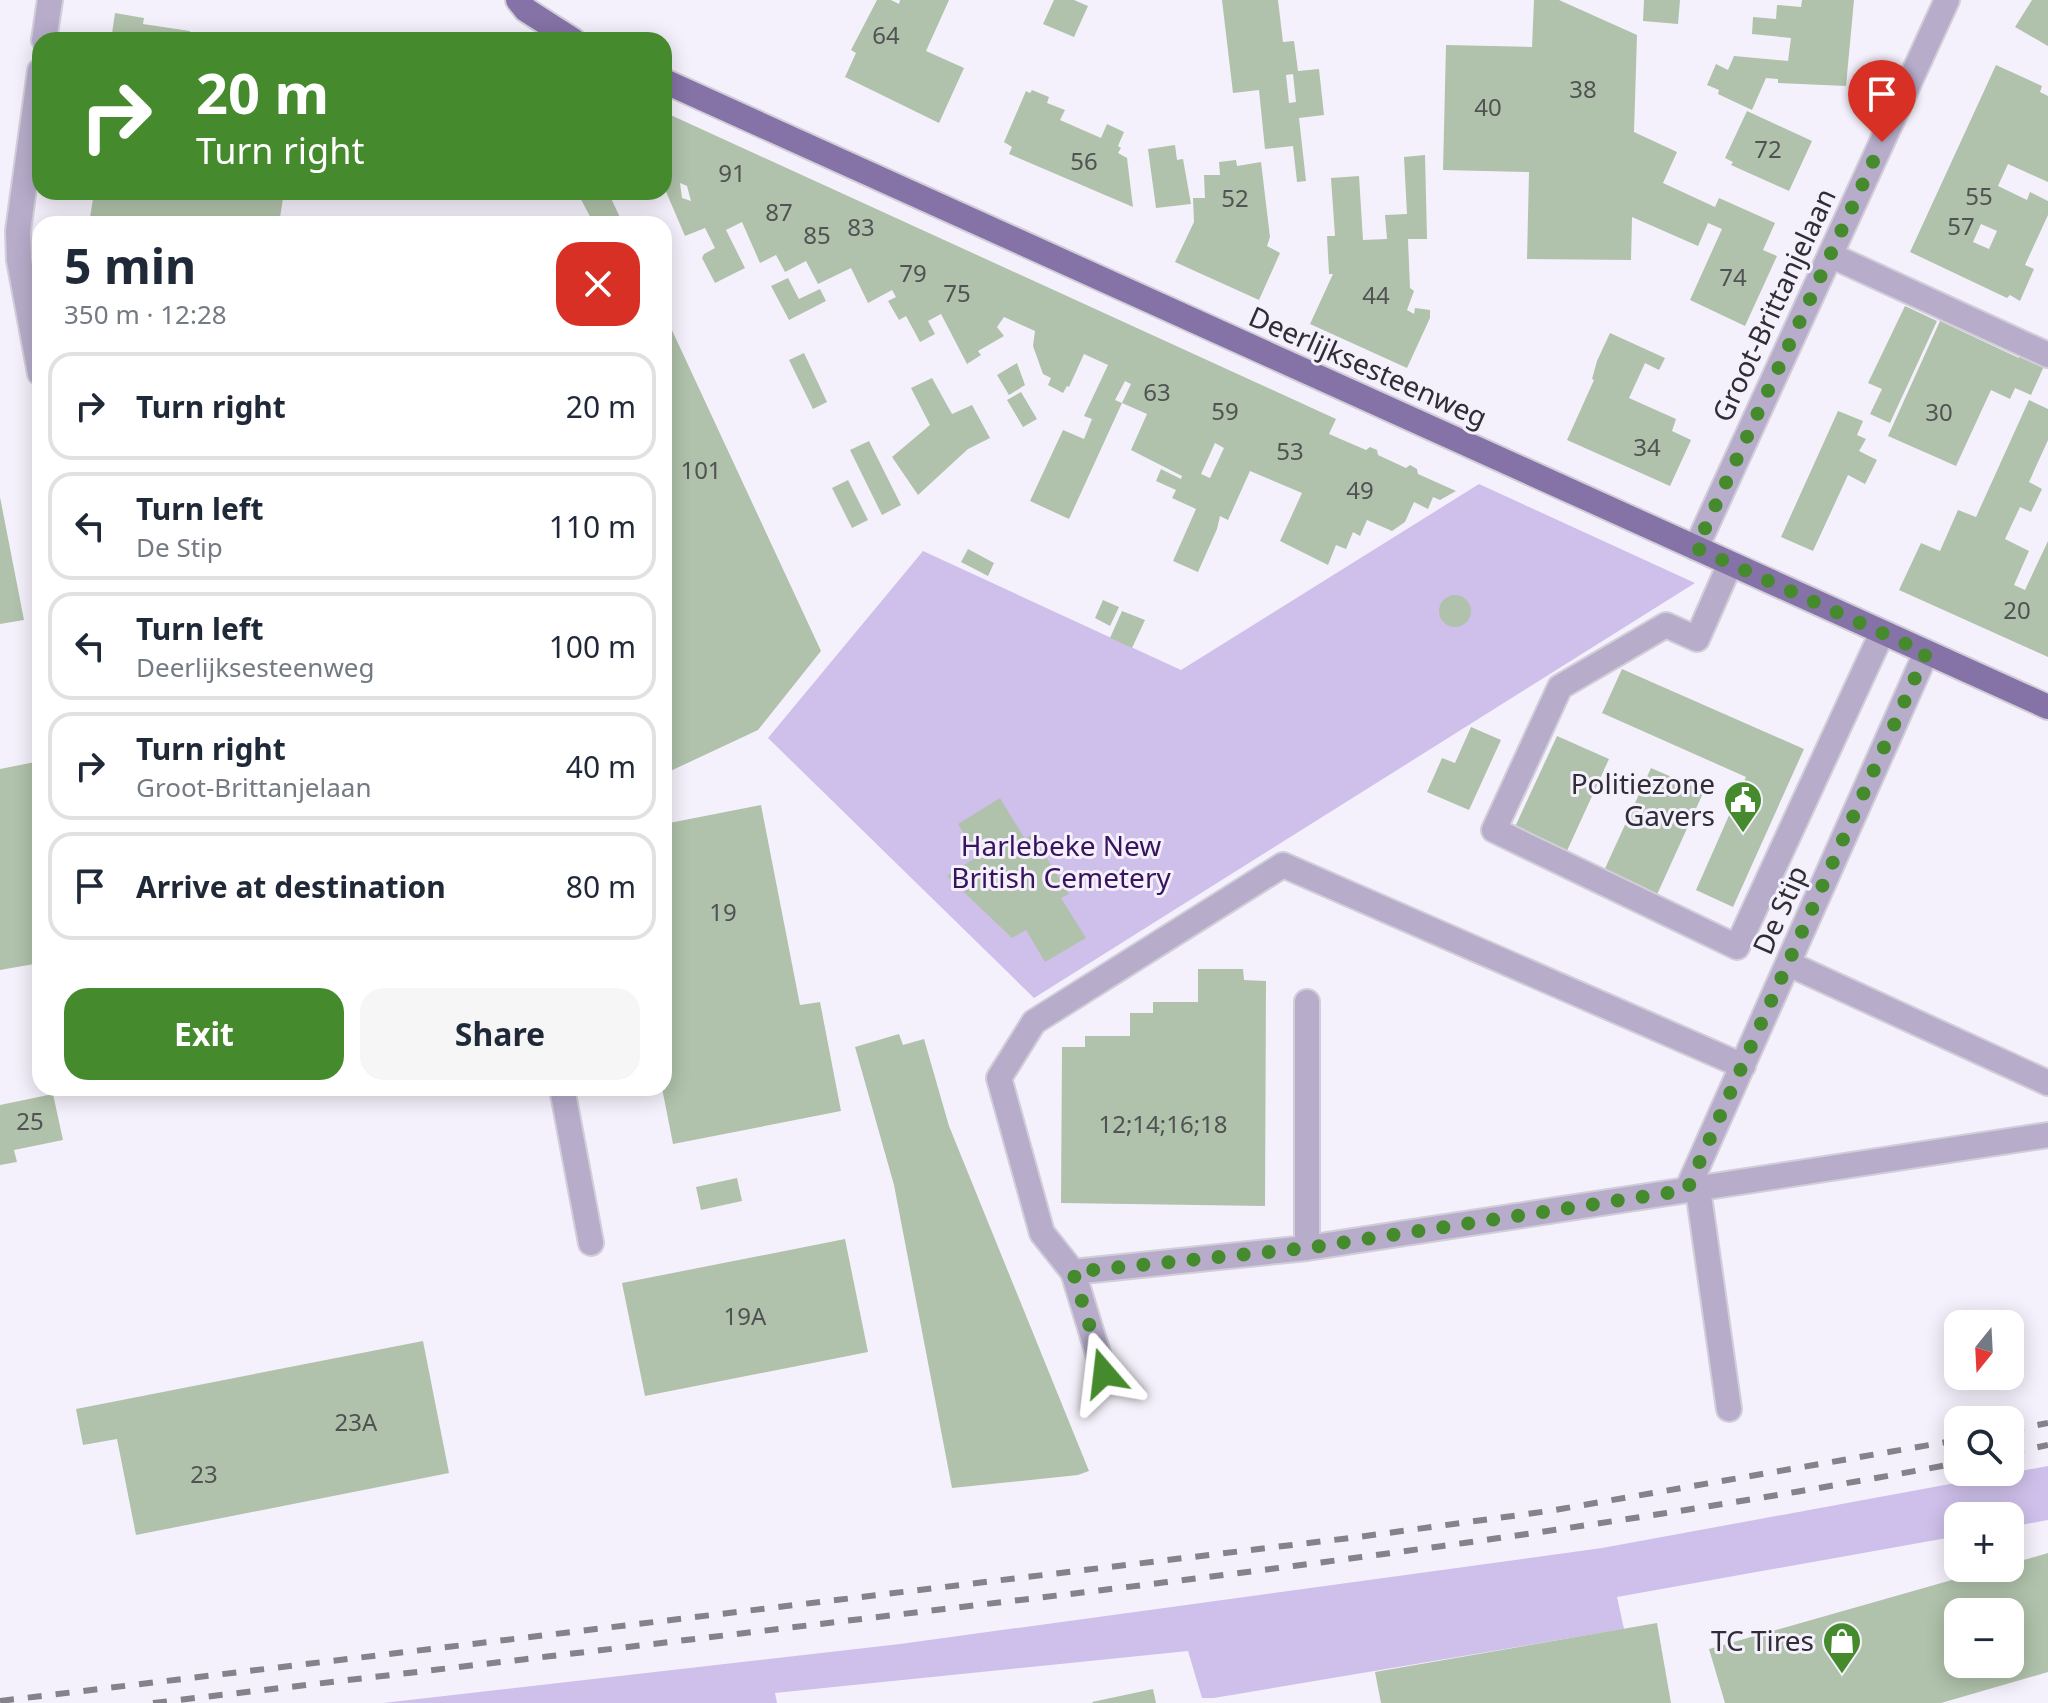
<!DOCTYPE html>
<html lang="en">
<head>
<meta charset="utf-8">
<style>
  :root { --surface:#fff; --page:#f6f6f7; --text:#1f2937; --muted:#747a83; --line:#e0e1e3; --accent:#468a2e }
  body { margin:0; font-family:"Noto Sans",sans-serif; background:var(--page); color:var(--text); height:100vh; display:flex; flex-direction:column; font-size:30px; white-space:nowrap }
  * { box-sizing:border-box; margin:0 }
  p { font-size:26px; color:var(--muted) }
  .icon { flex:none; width:44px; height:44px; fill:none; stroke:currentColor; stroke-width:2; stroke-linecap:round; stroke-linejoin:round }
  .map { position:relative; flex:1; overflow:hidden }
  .panel { position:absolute; left:32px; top:216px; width:640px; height:880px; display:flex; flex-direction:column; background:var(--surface); border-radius:24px; box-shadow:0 4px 20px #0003 }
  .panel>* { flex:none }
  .top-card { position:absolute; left:32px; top:32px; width:640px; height:168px; border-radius:24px; box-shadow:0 4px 20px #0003; background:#468a2e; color:#fff; overflow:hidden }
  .needle { width:52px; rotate:198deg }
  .tools { position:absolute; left:1944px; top:1310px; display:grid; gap:16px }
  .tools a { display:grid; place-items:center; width:80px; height:80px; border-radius:16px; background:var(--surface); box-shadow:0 4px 20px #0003; font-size:40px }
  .pin { position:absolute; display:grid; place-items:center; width:68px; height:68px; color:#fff; margin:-82px -34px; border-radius:50% 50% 50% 0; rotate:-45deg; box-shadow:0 0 8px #0007 }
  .pin .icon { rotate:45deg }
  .me { position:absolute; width:88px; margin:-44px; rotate:343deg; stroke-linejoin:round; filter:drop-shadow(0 0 6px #0008) }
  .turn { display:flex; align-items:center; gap:28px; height:168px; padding:0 32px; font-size:36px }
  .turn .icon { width:104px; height:104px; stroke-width:2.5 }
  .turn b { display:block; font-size:56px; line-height:68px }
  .round { display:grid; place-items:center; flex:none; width:84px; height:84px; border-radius:24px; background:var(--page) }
  .head { display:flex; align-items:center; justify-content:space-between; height:136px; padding:0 32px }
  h1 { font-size:48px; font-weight:700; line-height:60px }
  .button { display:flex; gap:16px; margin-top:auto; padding:16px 32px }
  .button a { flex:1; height:92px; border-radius:24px; background:var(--accent); color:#fff; font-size:32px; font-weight:700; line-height:92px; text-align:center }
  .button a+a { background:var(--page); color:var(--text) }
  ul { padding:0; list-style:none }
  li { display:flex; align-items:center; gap:24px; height:108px; margin:0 16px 12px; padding:0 16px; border:4px solid var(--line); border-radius:24px }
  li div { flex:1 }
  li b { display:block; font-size:30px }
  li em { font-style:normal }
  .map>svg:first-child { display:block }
</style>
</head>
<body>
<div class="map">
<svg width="2048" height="1703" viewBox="0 0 2048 1703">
  <rect width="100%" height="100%" fill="#f5f1fc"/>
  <path fill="#cfc0eb" d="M1479 484 1695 583 1034 998 768 738 923 551 1181 670Z
    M2048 1466V1520L2010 1527V1516H1958V1536L1617 1597 1624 1629 1214 1698H1202L1188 1651 775 1693 777 1703H383L900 1644 1602 1548Z"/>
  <path fill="#b0c2ab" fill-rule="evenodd" d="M877 0H891L899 4 900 0H949L926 51 964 68 939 123 845 77 856 53 851 50Z
    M1054 0H1074L1088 6 1074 37 1043 24Z
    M1222 0H1278L1283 42 1294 41 1298 71 1319 69 1324 115 1299 118 1306 181 1297 182 1293 146 1265 149 1259 90 1233 93ZM1293 74 1296 102 1289 103 1286 75Z
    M1534 0H1559L1637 35 1634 132 1677 152 1663 183 1715 207 1719 198 1775 223 1763 250 1777 256 1745 326 1690 300 1722 229 1708 223 1698 246 1632 217 1631 260 1527 259 1529 172 1443 170 1446 45 1532 47Z
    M1644 0H1680L1678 24 1643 21Z
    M1802 0H1854L1846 86 1778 83V79L1766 78 1752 110 1718 94 1719 90 1707 85 1716 64 1728 70 1734 56 1788 61 1791 38 1752 34 1753 17 1776 19 1777 5 1801 7Z
    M2032 0H2048V46L2015 27Z
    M115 13 144 18 143 24 190 31 188 40H111Z
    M1996 65 2042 86 2040 92 2048 96V182L2008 164 1998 186 2027 200 2030 192 2048 201V215L2025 265 2034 269 2020 301 2010 295 2007 298 1910 252ZM1981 224 1997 231 1989 249 1973 242Z
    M1032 90 1049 97 1047 103 1065 110 1060 120 1101 138 1107 124 1124 132 1118 146 1121 148 1118 153 1127 158 1133 207 1009 154 1012 147 1004 142 1026 91 1030 93Z
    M1747 111 1812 141 1789 191 1731 165 1733 162 1725 158Z
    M664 112 1336 419 1329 434 1366 450 1370 447 1377 450 1378 455 1406 468 1410 465 1417 469 1418 474 1456 491 1440 500 1433 497 1428 509 1414 502 1405 522 1392 531 1367 520 1360 536 1353 532 1346 549 1336 545 1328 565 1280 541 1302 493 1250 471 1228 520 1220 516 1217 529 1198 572 1173 561 1196 509 1172 498 1176 490 1156 481 1161 469 1181 479 1182 476 1131 450 1147 414 1122 403 1069 519 1030 501 1063 430 1084 439 1092 419 1084 416 1108 365 1084 354 1069 387 1067 386 1063 393 1048 385 1051 378 1043 374 1033 346 1035 331 1004 317 997 327 1004 336 978 351 981 355 967 364 941 314 928 321 935 334 920 342 906 316 899 320 888 301 896 297 892 290 868 303 851 268 818 284 806 261 785 272 776 255 760 263 742 222 726 230 745 268 715 283 702 258 704 254 715 248 705 228 685 236 664 187ZM680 183 687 186 691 201 682 198ZM1125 381 1131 384 1122 403 1115 400ZM1215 443 1224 448 1210 478 1201 474Z
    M1175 145 1177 160 1183 159 1191 204 1156 208 1148 149Z
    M1425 155 1427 239H1408L1410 288 1414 291 1407 310 1414 314 1415 308 1430 310V318L1407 368 1310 324 1333 274H1329L1327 236H1335L1331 178 1359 176 1363 240 1387 239 1385 215 1407 214 1404 157Z
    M1236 160 1237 166 1261 162 1270 237 1267 246 1280 253 1259 300 1175 262 1194 222 1193 198H1205L1204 175H1220L1219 162Z
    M94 192H284L279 224H89Z
    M577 192H618L610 196 623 224H594Z
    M788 278 799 299 820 289 826 301 789 320 771 286Z
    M1905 306 1937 321 1890 423 1870 414 1882 389 1868 383Z
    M664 313 821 651 758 730 664 774Z
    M1940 321 2019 358 2021 353 2045 364 2031 395 2015 388 2010 399 1991 390 1956 466 1888 436Z
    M1610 333 1665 358 1659 370 1645 363 1629 398 1676 419 1672 431 1691 440 1670 486 1567 440 1594 380 1592 379 1597 361Z
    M804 353 827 402 813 409 789 360Z
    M1017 363 1025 385 1009 395 997 375Z
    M932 378 952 414 972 405 990 438 968 449 918 495 892 457 930 425 911 388Z
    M1021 392 1037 419 1023 427 1007 400Z
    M2029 400 2048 409V440L2029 482 2042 489 2031 512 2020 507 2005 539 2029 551 2014 585 2025 590 2048 541V657L1899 590 1921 543 1940 551 1958 510 1976 517Z
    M1838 411 1863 421 1857 435 1866 439 1859 451 1877 460 1865 484 1848 475 1813 551 1781 537Z
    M869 441 901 505 882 515 850 450Z
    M848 480 868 520 852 528 832 488Z
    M0 497 24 620 0 624Z
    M968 549 994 563 988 576 961 562Z
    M1439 611a16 16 0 1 1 32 0a16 16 0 1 1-32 0Z
    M1103 600 1119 607 1110 626 1095 618Z
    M1122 611 1145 620 1132 648 1110 638Z
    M1622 669 1804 749 1733 907 1696 890 1746 777 1602 713Z
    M1471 727 1501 740 1469 810 1427 792 1442 758 1455 763Z
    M1557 736 1609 759 1566 853 1514 829Z
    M40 761V963L0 970V769Z
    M1651 768 1704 791 1655 899 1602 875Z
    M1000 798 1025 839 1032 834 1069 894 1061 898 1086 938 1045 962 1026 930 1012 938 947 876 978 856 958 824Z
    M761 805 800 1005 820 1002 841 1111 673 1144 662 1088H664V824Z
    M1198 969H1243L1244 980 1266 981 1265 1206 1061 1203 1062 1047H1085V1036H1130V1013H1153V1002H1198Z
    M899 1034 903 1045 924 1039 949 1126 1089 1471 1078 1475 952 1488 894 1185 855 1047Z
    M53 1094 63 1140 14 1150 17 1162 0 1165V1105Z
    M737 1178 742 1201 701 1210 696 1187Z
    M845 1239 868 1352 645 1396 622 1283Z
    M423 1341 449 1473 136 1535 117 1439 83 1445 76 1409Z
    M2048 1553V1672L1941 1703H1725L1709 1649 1994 1568H2010V1564ZM1958 1612H2010V1664H1958Z
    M1657 1623 1671 1703H1381L1375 1672Z
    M1153 1689 1156 1703H1093L1092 1702Z"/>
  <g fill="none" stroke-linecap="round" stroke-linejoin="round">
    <defs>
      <path id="minor" d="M44 40 50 0
        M40 71 18 231 19 260 40 373
        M1830 255 2048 355
        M1696 548 1947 0
        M1730 564 1697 639 1666 625 1560 687 1494 830 1737 947 1882 633
        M1789 964 2048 1083
        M1307 1002V1248
        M562 1088 591 1243
        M1698 1189 1729 1409
        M1687 1190 1926 653
        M1073 1272 1307 1248 2048 1135
        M1104 1373 1073 1272 1042 1233 999 1078 1034 1022 1283 865 1743 1066"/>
      <path id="major" d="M518 0 526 10 573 40
        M664 81 2048 707"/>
    </defs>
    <use href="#minor" stroke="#d2ced9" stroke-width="28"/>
    <use href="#major" stroke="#d2ced9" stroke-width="28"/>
    <use href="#minor" stroke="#b7adcb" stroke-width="24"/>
    <use href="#major" stroke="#8572a6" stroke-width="24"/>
    <path stroke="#85828c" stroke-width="6" stroke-dasharray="14 14" stroke-linecap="butt" d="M2010 1430 2048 1423
      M2010 1453 2048 1445
      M0 1701 1358 1537 1549 1511 1958 1440
      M153 1703C417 1672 680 1641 944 1609 1283 1569 1622 1526 1958 1463"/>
  </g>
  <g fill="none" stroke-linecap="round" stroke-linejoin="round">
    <path stroke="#468a2e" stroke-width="14" stroke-dasharray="0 25.2" d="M1104 1373 1073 1272 1307 1248 1687 1190 1926 653 1696 548 1882 142"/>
  </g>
  <defs>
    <symbol id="civic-pin" viewBox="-11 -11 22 30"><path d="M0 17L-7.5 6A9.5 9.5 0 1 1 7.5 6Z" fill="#468a2e" stroke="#f5f1fc"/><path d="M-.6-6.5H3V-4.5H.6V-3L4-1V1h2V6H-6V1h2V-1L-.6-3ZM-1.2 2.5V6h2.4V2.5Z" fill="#fff"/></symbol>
    <symbol id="shop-pin" viewBox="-11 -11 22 30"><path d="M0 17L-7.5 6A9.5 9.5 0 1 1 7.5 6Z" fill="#468a2e" stroke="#f5f1fc"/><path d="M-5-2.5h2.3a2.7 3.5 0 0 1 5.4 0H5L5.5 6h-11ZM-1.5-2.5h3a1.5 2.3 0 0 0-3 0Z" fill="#fff"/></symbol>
  </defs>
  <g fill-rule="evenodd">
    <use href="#civic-pin" x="1721" y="778" width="44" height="60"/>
    <use href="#shop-pin" x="1820" y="1619" width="44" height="60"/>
  </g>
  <g text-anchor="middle" stroke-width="6" stroke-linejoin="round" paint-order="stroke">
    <g font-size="24" fill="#505254">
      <text x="886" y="44">64</text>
      <text x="1583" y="98">38</text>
      <text x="1488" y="116">40</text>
      <text x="1768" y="158">72</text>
      <text x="1084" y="170">56</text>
      <text x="732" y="182">91</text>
      <text x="1979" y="205">55</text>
      <text x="1235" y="207">52</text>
      <text x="779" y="221">87</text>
      <text x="1961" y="235">57</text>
      <text x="861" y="236">83</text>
      <text x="817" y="244">85</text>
      <text x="913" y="282">79</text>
      <text x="1733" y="286">74</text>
      <text x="957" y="302">75</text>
      <text x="1376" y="304">44</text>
      <text x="1157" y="401">63</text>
      <text x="1225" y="420">59</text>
      <text x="1939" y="421">30</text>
      <text x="1647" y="456">34</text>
      <text x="1290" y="460">53</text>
      <text x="701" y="479">101</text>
      <text x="1360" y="499">49</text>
      <text x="2017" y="619">20</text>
      <text x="723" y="921">19</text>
      <text x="30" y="1130">25</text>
      <text x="1163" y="1133">12;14;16;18</text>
      <text x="745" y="1325">19A</text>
      <text x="356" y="1431">23A</text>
      <text x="204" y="1483">23</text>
    </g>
    <g font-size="28" fill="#302d37" stroke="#f5f1fc">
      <text transform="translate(1774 305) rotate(-65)" y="10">Groot-Brittanjelaan</text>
      <text transform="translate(1368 367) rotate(24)" y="10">Deerlijksesteenweg</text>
      <text transform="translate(1780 910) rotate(-66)" y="10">De Stip</text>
    </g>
    <g font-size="28" fill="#302d37" stroke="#f5f1fc" text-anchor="end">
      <text x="1715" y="794">Politiezone<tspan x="1715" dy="32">Gavers</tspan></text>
      <text x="1814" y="1651">TC Tires</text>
    </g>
    <g font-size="28" fill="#38135f" stroke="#f5f1fc">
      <text x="1061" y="856">Harlebeke New<tspan x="1061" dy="32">British Cemetery</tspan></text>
    </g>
  </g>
</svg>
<div class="tools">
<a><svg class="needle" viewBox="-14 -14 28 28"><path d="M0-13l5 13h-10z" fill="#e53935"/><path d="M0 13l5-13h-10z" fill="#747a83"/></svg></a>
<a><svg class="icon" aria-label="search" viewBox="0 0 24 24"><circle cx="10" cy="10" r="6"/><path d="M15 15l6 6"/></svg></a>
<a>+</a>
<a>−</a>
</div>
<div class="pin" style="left:1882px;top:142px;background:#d93025"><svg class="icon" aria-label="arrive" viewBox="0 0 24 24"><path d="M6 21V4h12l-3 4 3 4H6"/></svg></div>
<svg class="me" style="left:1104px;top:1373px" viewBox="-20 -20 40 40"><path d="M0-17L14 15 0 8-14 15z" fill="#468a2e" stroke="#fff" stroke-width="4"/></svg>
<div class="top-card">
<div class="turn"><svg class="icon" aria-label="right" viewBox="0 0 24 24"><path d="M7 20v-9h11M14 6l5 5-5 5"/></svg><div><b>20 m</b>Turn right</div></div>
</div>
<section class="panel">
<div class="head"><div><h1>5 min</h1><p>350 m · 12:28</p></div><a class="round" style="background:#d93025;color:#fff"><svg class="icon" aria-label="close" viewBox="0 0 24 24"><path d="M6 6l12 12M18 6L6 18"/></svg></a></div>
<ul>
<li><svg class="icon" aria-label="right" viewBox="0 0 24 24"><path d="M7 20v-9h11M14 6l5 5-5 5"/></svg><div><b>Turn right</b></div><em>20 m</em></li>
<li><svg class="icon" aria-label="left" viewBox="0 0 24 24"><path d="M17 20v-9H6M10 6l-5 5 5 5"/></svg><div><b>Turn left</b><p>De Stip</p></div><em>110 m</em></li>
<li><svg class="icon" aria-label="left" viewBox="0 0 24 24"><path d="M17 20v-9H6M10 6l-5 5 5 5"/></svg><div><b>Turn left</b><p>Deerlijksesteenweg</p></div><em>100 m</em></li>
<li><svg class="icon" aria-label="right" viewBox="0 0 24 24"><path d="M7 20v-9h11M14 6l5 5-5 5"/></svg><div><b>Turn right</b><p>Groot-Brittanjelaan</p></div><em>40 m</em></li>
<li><svg class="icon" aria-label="arrive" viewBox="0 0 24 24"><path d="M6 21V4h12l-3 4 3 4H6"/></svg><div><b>Arrive at destination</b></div><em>80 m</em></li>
</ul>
<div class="button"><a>Exit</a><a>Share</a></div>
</section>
</div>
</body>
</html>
